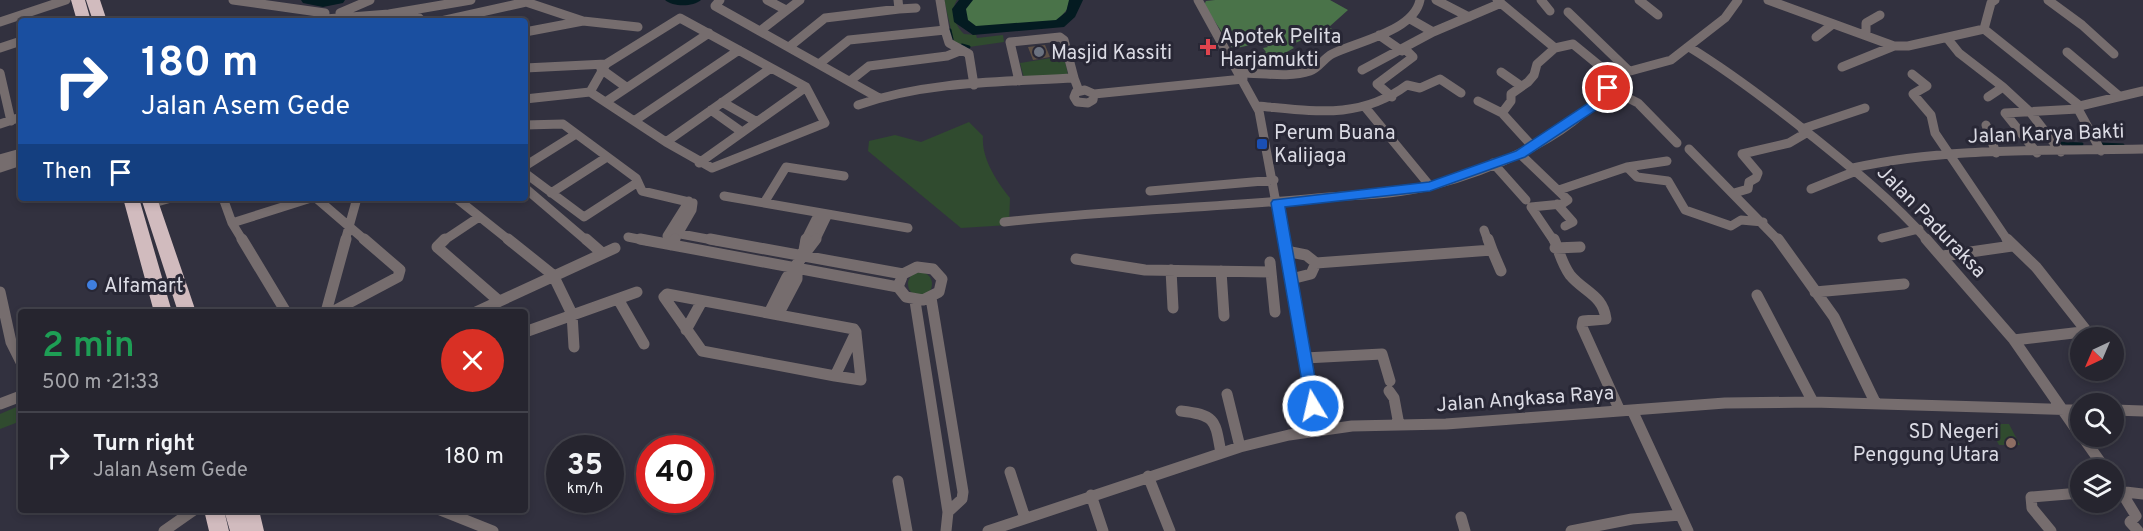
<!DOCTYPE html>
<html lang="en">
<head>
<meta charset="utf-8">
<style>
  :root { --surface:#26252f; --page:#2e2d37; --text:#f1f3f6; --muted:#a4a5aa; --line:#42424b }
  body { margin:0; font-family:Overpass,sans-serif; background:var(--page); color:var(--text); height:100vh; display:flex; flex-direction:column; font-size:22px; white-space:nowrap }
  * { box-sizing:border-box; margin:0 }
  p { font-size:20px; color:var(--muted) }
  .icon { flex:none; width:33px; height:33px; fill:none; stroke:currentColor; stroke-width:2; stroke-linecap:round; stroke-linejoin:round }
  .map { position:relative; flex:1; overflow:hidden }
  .sheet { position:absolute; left:18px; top:309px; width:510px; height:204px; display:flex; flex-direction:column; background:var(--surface); border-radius:6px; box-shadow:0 3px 9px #0003,0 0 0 2px var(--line) }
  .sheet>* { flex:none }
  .guide { position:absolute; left:18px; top:18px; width:510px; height:183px; border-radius:6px; box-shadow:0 3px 9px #0003,0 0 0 2px var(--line); background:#1a4fa0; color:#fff; overflow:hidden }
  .needle { width:39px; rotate:224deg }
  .controls { position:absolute; left:2070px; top:327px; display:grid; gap:12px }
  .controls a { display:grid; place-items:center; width:54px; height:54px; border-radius:50%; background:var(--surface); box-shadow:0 3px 9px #0003,0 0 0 2px var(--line); font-size:30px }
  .speed { position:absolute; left:546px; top:435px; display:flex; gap:12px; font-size:30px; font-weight:700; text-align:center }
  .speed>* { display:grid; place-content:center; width:78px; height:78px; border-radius:50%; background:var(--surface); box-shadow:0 3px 9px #0003,0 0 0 2px var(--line); line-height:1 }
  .speed small { font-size:15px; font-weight:400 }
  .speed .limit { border:9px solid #d22; background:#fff; color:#111 }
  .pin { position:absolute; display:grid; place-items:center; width:51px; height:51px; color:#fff; margin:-26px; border:3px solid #fff; border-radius:50%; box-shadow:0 2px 6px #0007 }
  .me { position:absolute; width:66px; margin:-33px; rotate:351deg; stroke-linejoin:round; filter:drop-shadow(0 0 4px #0008) }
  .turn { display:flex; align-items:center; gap:21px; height:126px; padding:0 24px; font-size:27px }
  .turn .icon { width:78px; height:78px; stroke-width:2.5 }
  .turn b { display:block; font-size:42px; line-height:51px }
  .then { display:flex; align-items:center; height:57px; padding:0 24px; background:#0003; gap:12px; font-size:22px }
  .round { display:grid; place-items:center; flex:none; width:63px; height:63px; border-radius:32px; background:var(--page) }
  .overview { display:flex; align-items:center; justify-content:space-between; height:102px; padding:0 24px }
  h1 { font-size:36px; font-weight:600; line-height:45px; color:#1e9e55 }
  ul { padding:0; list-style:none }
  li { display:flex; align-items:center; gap:18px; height:90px; padding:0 24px; border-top:2px solid var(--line) }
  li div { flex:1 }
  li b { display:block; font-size:22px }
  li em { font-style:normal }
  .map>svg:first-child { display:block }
</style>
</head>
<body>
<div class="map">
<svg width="2143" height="531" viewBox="0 0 2143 531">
  <rect width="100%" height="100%" fill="#32313f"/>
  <path fill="#304b2f" d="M944 0H957C949 12 955 25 964 34L976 35 977 38 1003 35 1004 42 969 47 954 42Z
    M1064 56 1068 75 1024 78 1020 63Z
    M969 122 983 136C981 158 997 182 1010 198L1009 225 961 228 868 151 869 141 895 135 921 142Z
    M908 284a12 12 0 1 1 24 0a12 12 0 1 1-24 0Z
    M21 405V421L0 429V414Z
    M1988 424H2009L2020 445H1999Z"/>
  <path fill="#4a7349" d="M971 0H1071V5L1057 21 974 28 966 21 964 9Z
    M1215 0H1330L1348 10 1329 27 1332 29 1325 31 1334 39 1333 40 1329 41 1325 36 1315 39 1311 36 1291 45 1294 48 1281 55 1280 60C1271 61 1264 61 1257 56L1266 52 1263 48 1268 47 1263 42 1233 49 1204 5 1206 1Z"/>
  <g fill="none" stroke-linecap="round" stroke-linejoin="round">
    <path stroke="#041b21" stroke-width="3" d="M950 30 952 39
      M962 45 969 47
      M2058 143 2082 144
      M2101 144 2123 145"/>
    <path fill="#041b21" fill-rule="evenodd" d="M301 0H345L343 3 323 7 303 3Z
      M665 0H701C693 7 673 7 665 0Z
      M959 0H973L966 9 968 20 976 26 1056 20 1066 12 1069 0H1083L1075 17 1064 27 973 35 954 22 952 9Z"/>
  </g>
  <path fill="#5e5045" d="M1045 45 1050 57 1033 60 1028 47Z"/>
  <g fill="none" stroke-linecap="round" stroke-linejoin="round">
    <path stroke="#766d6e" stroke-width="9" d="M233 0 325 13
      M720 0 715 6 879 98
      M767 0 786 10
      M940 0 945 30
      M1198 0 1259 111 1283 241
      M1436 0 1469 17
      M1497 0 1555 48
      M1541 0 1550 11
      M1639 0 1658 15
      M1768 0 1894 46H1908L1984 29 2080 106 2078 109 2101 151
      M2048 0 2082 25 2114 54
      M899 9 916 8
      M1568 12 1628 70
      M340 13 370 0
      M680 18 806 87 825 123 712 168 666 142 590 92 606 64Z
      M1412 20 1433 32
      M300 21 389 14 471 0
      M396 21 418 17 422 21
      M441 21 526 2 583 21 638 27
      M0 22 66 0
      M1984 29 1991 3 1995 0
      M760 31 800 0
      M525 32 583 21
      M1866 34V23L1880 15
      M1379 35 1402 51
      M1816 37 1833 24
      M1947 38 1959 53 2003 87 1988 97
      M789 47 825 18 899 9 898 0
      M1689 47C1733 74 1772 104 1812 136 1853 169 1893 201 1928 241
      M0 48 21 41
      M2067 52 2119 96
      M819 64 849 40 945 30 949 43 962 50
      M1842 67 1894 46
      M525 68 606 64
      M601 69 626 87
      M1362 70 1433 32 1501 3
      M1501 72 1521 86
      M0 73 11 121
      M1240 73C1262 73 1290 78 1310 71 1319 68 1324 58 1332 54 1359 41 1414 31 1420 0
      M1912 74 1927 86 1913 94 1931 115 1935 133 2008 241
      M850 81 869 66 947 56 962 50 969 54 974 85
      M1019 81 1010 42 1060 37 1064 40 1074 78
      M2003 87 2030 112 2061 152
      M1608 88 1638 103 1677 143
      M1085 90 1094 94 1093 100 1088 103 1077 102 1074 97 1076 92Z
      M1094 94 1243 79
      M1392 97 1377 84 1413 57 1405 49
      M525 99 590 92
      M607 101 709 33
      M1478 101 1502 113
      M722 102 757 122
      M858 105C927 81 1001 82 1074 78L1079 91
      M1258 106C1313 111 1360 120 1407 85L1420 88 1440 79 1461 93
      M2080 106 2143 91
      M1365 107 1430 186
      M711 110 742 132
      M634 121 739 50
      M0 124 21 117
      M525 125 563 124 636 178 642 191 693 203 692 210 674 241
      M1986 125 1996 153
      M1802 129 1865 108
      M666 142 771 68
      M1533 147 1502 113 1511 101V94L1528 82 1534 75 1537 64 1555 48 1573 44 1612 76
      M1689 149 1779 241
      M2037 153 2005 113 2078 109
      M1520 154 1568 200 1562 204 1531 207
      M0 159 21 153
      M699 163 806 87
      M1493 163 1526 200
      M525 166 576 134
      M1627 167 1637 177 1668 181 1685 210 1731 226 1741 220 1763 222
      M0 168 21 161
      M1853 168C1947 147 2047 151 2143 149
      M525 173 584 217 638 182
      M525 188 587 241
      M1811 189 1856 171
      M1559 190 1627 167 1667 161
      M1150 191 1274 180
      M551 193 607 157
      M1734 193 1748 189 1749 182 1756 178 1758 173 1742 154 1789 143 1806 133
      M724 196 908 228
      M223 198 232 223 243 241
      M316 198 366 241
      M456 198 510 241
      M764 203 786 167 844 176
      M150 204 171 198
      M1557 204 1573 222 1565 226
      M1531 207 1554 241
      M1004 222C1108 210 1213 208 1317 198 1354 195 1394 195 1430 186 1488 171 1586 133 1612 76L1671 60 1725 18 1738 0
      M232 223 311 198
      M1484 230 1488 241
      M670 232 718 241
      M667 236 689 201
      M628 237 648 241
      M1882 238 1919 229
      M345 241 357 198
      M443 241 479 217
      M805 241 819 213
      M815 241 828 214"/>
    <path stroke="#766d6e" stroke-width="11" d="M242 239 286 312
      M445 239 437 247 499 301
      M508 239 553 275 572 314 574 347
      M586 239 602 253
      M640 239 898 287
      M710 239 903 274
      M1283 239 1319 430
      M1488 239 1492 250
      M1554 239C1559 251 1562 264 1570 275 1584 292 1603 295 1606 319L1583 321 1582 327 1620 411
      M1778 239 1834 317 1876 404
      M1926 239 2014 340 2080 435
      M2007 239 2036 267 2085 329 2082 332 2014 340
      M671 245 675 239
      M1555 248 1580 247
      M1286 251 1306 255 1316 263 1311 274 1291 279
      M803 256 806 239
      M1943 256 2012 246
      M1076 259 1145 270 1271 272
      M1270 262 1275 312
      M1316 263 1492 250 1501 271
      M917 267 933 269 942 279 939 292 923 300 906 297 898 287 903 274Z
      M1171 270 1173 308
      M1221 271 1224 316
      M0 292 11 342 21 362
      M1815 292 1904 284
      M667 294 854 329 856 332 835 376 702 351 664 297Z
      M1757 295 1813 402
      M931 298 963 492 962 499 948 512
      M618 299 644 344
      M915 301 948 512 946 531
      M326 312 346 239
      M332 312 398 277 400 270 364 239
      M476 312 615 248
      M769 313 787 277 816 239
      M778 315 797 279V268
      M686 330 702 301
      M525 332 637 292
      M1305 358 1382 354 1390 381
      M835 376 861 380 856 333
      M1389 391 1394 398 1399 425
      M1227 394 1240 447
      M0 404 21 396
      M1632 410 1688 531
      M2114 410 2143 411
      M1181 411C1217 415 1215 421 1221 453
      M2082 436 2106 470
      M1010 472 1025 518
      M1148 476 1170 531
      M2114 480 2136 516 2130 522 2138 531
      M898 481 907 531
      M2117 491 2143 494
      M1091 495 1103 531
      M440 510 493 531
      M1461 517 1465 531
      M164 531 194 510
      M988 531 1240 447 1289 435 1352 426 1446 424 1725 403 1813 402 2080 410
      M1571 531 1632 519 1680 515
      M2051 531 2032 508 2031 497 2080 493"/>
    <path fill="#d1bbbe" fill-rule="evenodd" d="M71 0H85L91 21H77Z
      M86 0H100L107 21H93Z
      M123 198H139L172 312H154Z
      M141 198H157L196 312H178Z
      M204 510H224L229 531H209Z
      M224 510H259L264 531H230Z"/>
  </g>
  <path fill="#1a73e8" stroke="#114b97" stroke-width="1.5" d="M1608 84 1614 88 1596 110 1525 157 1430 191 1285 207 1320 406 1318 411H1307L1271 203 1273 200 1429 182 1516 151 1587 104Z"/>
  <path fill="#e0444e" stroke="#282735" stroke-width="2" d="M1205 38h6v6h6v6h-6v6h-6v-6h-6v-6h6z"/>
  <circle fill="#6b7280" stroke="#282735" stroke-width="2" cx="1039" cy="52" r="6"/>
  <rect fill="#1a4fb4" stroke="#282735" stroke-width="2" x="1256" y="138" width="12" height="12" rx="3"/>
  <circle fill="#3f7fe0" stroke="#282735" stroke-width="2" cx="92" cy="285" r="6"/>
  <circle fill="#8d6e63" stroke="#282735" stroke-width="2" cx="2011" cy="443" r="6"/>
  <g text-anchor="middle" stroke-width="6" stroke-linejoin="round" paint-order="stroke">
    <g font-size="20" fill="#dbdbe4" stroke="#282735" text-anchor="start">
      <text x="1220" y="43">Apotek Pelita<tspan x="1220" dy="23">Harjamukti</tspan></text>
      <text x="1051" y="59">Masjid Kassiti</text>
      <text x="1274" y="139">Perum Buana<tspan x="1274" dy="23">Kalijaga</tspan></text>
      <text x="104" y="292">Alfamart</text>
      <text x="1999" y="438" text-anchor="end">SD Negeri<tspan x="1999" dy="23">Penggung Utara</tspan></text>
    </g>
    <g font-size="20" fill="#dbdbe4" stroke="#282735">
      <text transform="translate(2046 133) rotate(-2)" y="7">Jalan Karya Bakti</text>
      <text transform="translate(1932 221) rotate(46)" y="7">Jalan Paduraksa</text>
      <text transform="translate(1525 398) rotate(-4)" y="7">Jalan Angkasa Raya</text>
    </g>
  </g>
</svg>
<div class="controls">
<a><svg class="needle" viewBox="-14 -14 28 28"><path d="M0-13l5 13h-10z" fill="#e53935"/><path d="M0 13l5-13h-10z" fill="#a4a5aa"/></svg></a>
<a><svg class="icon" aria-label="search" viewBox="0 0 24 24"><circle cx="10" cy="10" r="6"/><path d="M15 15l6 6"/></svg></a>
<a><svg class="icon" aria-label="layers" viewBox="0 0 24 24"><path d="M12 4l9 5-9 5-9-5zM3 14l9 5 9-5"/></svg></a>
</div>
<div class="speed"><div>35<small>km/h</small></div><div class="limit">40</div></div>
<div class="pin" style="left:1608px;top:88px;background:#d93025"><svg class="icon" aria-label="arrive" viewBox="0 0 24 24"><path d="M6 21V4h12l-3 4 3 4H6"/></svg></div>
<svg class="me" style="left:1313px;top:406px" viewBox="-20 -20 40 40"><circle r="17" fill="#1a73e8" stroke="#fff" stroke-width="3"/><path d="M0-11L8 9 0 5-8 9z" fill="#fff"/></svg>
<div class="guide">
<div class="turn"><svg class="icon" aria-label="right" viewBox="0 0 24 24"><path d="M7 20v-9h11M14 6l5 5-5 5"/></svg><div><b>180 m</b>Jalan Asem Gede</div></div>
<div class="then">Then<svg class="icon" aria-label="arrive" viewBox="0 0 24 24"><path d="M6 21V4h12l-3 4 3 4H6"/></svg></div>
</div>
<section class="sheet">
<div class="overview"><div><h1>2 min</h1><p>500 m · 21:33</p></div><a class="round" style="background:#d93025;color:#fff"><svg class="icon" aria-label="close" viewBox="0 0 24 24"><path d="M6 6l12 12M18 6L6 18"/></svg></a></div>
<ul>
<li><svg class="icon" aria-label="right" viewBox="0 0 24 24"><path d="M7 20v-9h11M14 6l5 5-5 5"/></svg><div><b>Turn right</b><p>Jalan Asem Gede</p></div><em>180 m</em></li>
</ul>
</section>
</div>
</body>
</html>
